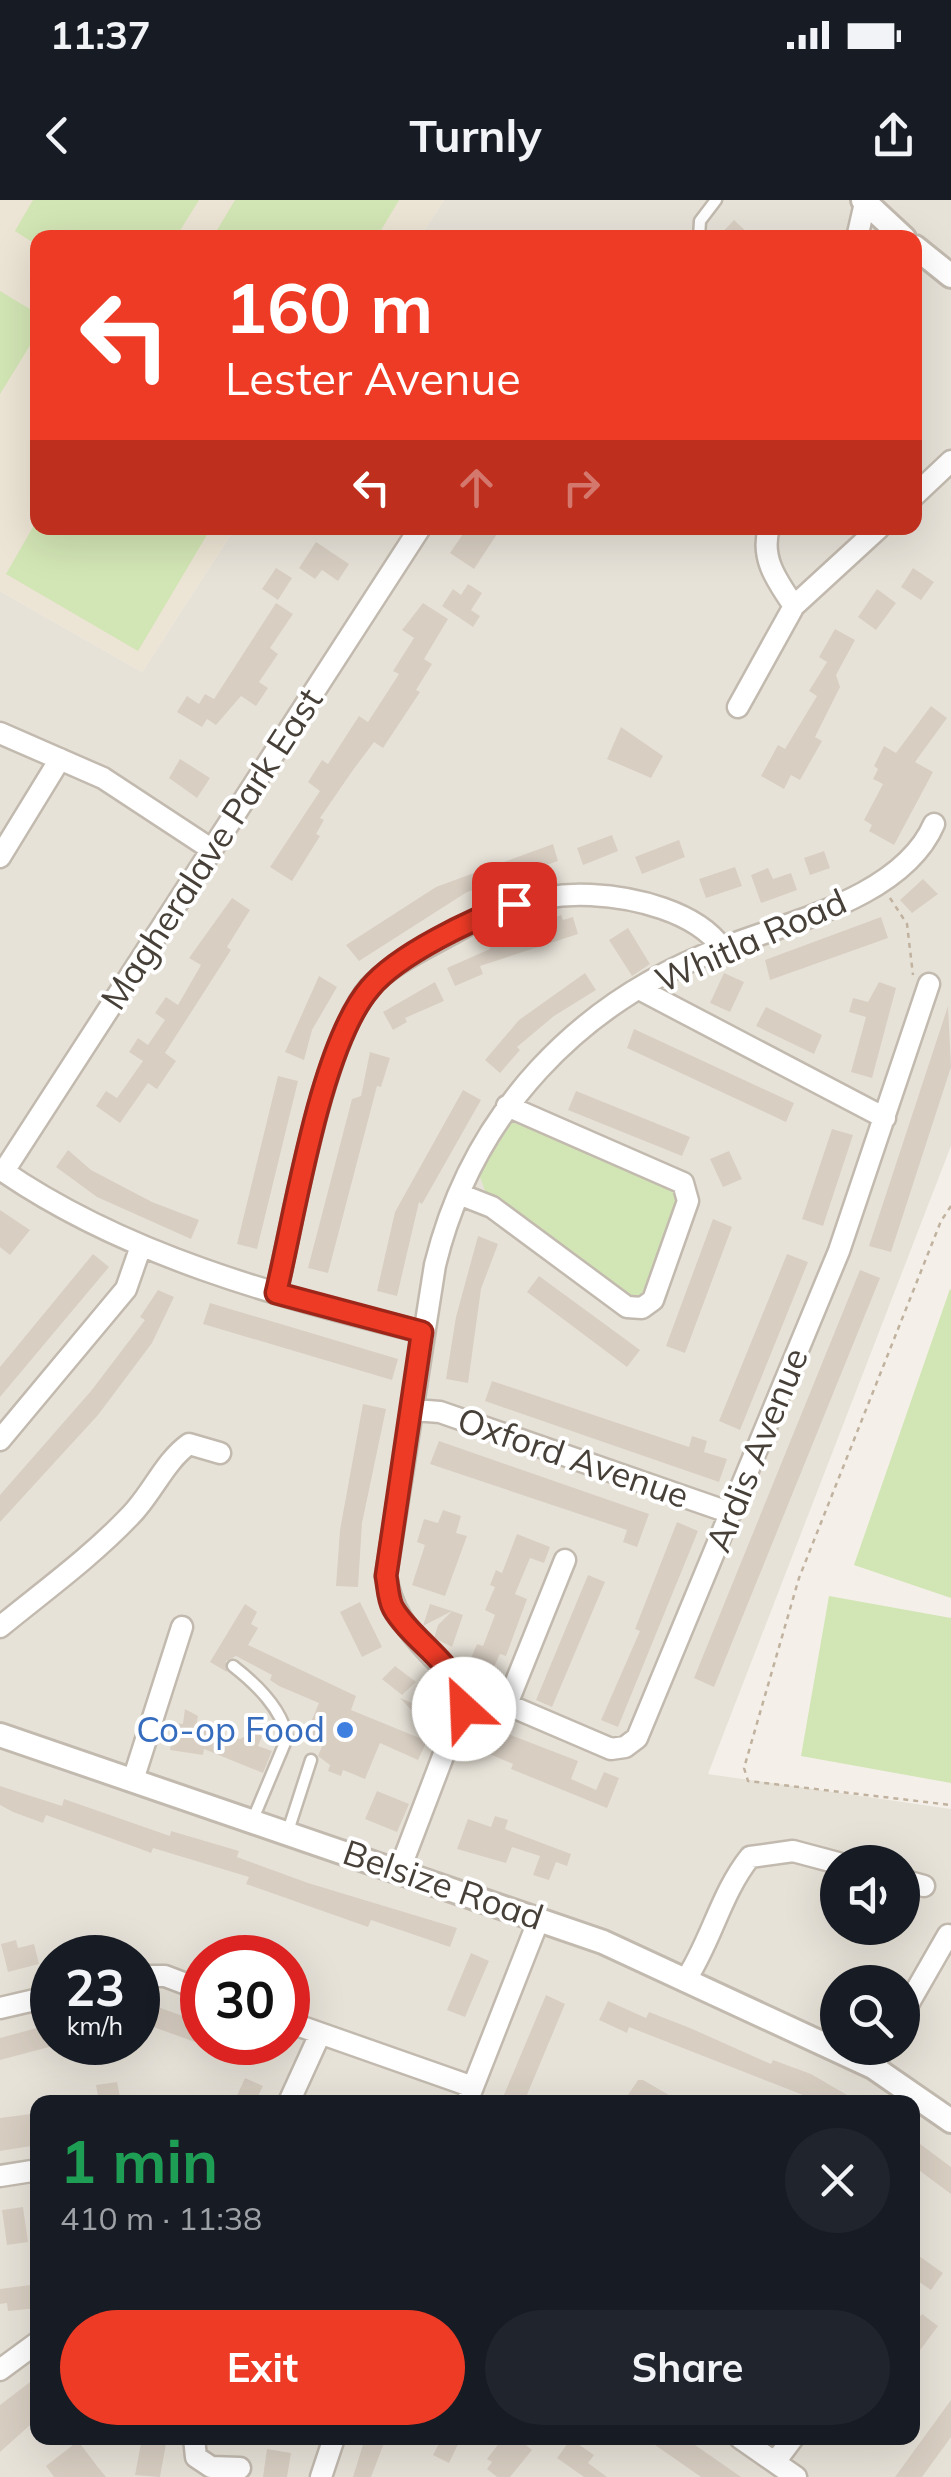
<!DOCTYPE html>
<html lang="en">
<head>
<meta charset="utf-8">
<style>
  :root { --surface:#171b24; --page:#20242c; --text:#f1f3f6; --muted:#9ea1a6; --accent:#ee3b26 }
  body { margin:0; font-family:Mulish,sans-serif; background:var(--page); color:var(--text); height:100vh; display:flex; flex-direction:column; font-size:38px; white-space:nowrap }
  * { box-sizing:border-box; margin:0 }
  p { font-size:32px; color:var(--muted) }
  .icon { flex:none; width:55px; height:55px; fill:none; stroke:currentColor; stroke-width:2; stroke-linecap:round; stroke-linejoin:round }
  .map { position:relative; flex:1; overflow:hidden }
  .side { position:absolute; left:30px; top:1895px; width:890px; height:350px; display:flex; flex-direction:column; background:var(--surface); border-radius:20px; box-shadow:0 10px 40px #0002 }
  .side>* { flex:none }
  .hud { position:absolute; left:30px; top:30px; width:892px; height:305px; border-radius:20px; box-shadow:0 10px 40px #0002; background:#ee3b26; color:#fff; overflow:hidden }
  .tools { position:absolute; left:820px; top:1645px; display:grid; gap:20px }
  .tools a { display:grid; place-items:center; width:100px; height:100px; border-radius:50%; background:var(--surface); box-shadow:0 10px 40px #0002; font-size:50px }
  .speed { position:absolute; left:30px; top:1735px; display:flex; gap:20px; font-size:50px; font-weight:700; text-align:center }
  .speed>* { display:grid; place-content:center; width:130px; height:130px; border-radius:50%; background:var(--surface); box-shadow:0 10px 40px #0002; line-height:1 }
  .speed small { font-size:25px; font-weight:400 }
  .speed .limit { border:15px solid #d22; background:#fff; color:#111 }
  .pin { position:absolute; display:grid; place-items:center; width:85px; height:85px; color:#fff; margin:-42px; border-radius:20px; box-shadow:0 5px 15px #0006 }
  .me { position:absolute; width:110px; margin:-55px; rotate:335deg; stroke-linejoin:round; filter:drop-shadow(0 0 8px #0008) }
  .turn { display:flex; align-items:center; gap:35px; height:210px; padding:0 30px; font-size:45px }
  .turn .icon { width:130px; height:130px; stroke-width:2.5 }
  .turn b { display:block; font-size:70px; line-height:85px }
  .lanes { display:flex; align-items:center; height:95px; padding:0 30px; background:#0003; justify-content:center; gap:50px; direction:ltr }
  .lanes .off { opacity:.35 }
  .round { display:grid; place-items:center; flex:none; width:105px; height:105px; border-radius:52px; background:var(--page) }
  .summary { display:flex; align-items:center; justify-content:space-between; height:170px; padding:0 30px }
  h1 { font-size:60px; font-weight:700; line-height:75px; color:#1e9e55 }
  .primary-button { display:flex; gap:20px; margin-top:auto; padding:20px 30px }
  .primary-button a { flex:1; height:115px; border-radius:60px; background:var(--accent); color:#fff; font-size:40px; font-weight:700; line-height:115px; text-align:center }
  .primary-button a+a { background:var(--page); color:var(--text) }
  .status { display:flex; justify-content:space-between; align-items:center; height:70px; padding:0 50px; background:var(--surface); direction:ltr }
  .status svg { height:28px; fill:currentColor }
  header { display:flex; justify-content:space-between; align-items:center; height:130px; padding:0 30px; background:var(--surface); font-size:45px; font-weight:700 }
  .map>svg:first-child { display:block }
</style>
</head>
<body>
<div class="status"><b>11:37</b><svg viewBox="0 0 49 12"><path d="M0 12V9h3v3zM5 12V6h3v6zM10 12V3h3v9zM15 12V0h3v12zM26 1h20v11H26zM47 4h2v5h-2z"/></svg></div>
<header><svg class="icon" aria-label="back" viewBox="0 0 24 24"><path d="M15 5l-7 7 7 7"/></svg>Turnly<svg class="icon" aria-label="share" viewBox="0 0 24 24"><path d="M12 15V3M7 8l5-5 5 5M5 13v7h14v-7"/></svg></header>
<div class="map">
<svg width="951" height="2277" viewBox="0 0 951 2277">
  <rect width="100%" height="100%" fill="#f4f0e9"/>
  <path fill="#e7e2d8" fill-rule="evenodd" d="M444 0H951V946L708 1574 951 1609V2277H0V391L142 472 235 328H915V38L420 37ZM838 1662H902V1728H838ZM52 1758H138V1842H52ZM202 1758H288V1842H202ZM838 1782H902V1848H838ZM38 1902H912V2238H38Z"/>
  <path fill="#ece4d4" d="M0 0H444L420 37 38 38V328H235L142 472 0 391Z"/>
  <path fill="#d2e5b4" d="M33 0H199L176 37 38 38 37 45 15 31Z
    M235 0H399L377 37H213Z
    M0 91 38 114 37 134 0 194Z
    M37 320 38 328H211L138 451 6 374Z
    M512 922 670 983 677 1004 647 1092 633 1101 488 999 479 974Z
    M950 1089 951 1090V1398L854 1365Z
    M829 1396 951 1418V1583L801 1556Z"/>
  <path fill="#e5e3e1" d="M57 1566 184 1608 181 1612 60 1571Z"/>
  <path fill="#d8cec2" d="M734 20 753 38H717Z
    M467 328H501L474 369 450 353Z
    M316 342 349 364 338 381 322 370 315 379 299 368Z
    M276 368 292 378 278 400 262 389Z
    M913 368 934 382 921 400 901 387Z
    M468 384 482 393 471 410 480 416 473 427 442 406 453 389 461 395Z
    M877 389 896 403 876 430 858 417Z
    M276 403 293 414 270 448 278 454 259 482 268 488 256 506 241 496 216 525 207 519 202 527 177 512 187 496 199 504 205 494 214 499Z
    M423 403 448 419 424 459 432 464 416 490 420 492 383 548 374 542 353 570 320 618 324 620 316 634 320 636 292 681 270 667 320 591 308 582 322 560 328 564 359 516 368 522 399 474 393 471 414 438 402 430Z
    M835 429 855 440 836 475 840 487 815 537 822 541 800 580 791 575 784 589 761 576 778 545 785 549 817 496 809 491 827 462 819 457Z
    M931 506 947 518 915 562 933 572 894 645 869 631 872 625 864 620 883 584 873 579 878 569 874 566 884 546 896 553Z
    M621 527 663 556 651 578 607 559Z
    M180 559 210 578 197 598 169 578Z
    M612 635 618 651 583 665 577 648Z
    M679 640 685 657 642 674 635 657Z
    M553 644 558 661 467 692 359 761 346 745 436 687Z
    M824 651 830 668 810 675 804 658Z
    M735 667 742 686 706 698 699 679Z
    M768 668 773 679 791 673 797 690 761 703 751 675Z
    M923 679 938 694 912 713 900 700Z
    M232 698 250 710 227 747 231 750 165 853 176 861 157 889 148 883 120 923 96 906 106 891 117 898 143 861 129 852 138 838 148 845 165 820 155 813 166 797 178 805 201 765 189 758Z
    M561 715 563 720 573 717 578 734 480 766 483 774 455 786 447 768 490 749 488 742Z
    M881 717 888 738 770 780 765 760Z
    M628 728 650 764 632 776 609 740Z
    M585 773 596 790 554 816 517 847 520 850 500 873 485 860 519 820Z
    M724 773 744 782 730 812 710 803Z
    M319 776 337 787 312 830 304 860 285 852Z
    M435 782 444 801 405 818 407 822 393 830 383 812Z
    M879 782 896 788 872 878 851 872 866 817 849 812 853 798 868 802Z
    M948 806 951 867 891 1052 869 1046Z
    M766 807 822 835 814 854 756 826Z
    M634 829 794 903 786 922 627 848Z
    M370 852 390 858 381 887 377 886 328 1073 308 1068 352 899 361 896Z
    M278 876 298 881 257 1049 237 1044Z
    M463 890 481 900 422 1004 419 1002 397 1096 377 1091 395 1012Z
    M576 891 690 937 682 956 568 910Z
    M832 929 853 935 823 1026 802 1019Z
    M68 950 91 970 152 1002 199 1020 191 1039 97 997 56 967Z
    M729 951 742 979 723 987 710 959Z
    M0 1010 30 1030 10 1055 0 1047Z
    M713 1019 732 1027 685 1153 666 1146Z
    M478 1036 498 1044 481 1089 468 1183 446 1179 456 1117Z
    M93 1054 109 1067 0 1197V1167Z
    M787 1054 808 1062 740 1230 719 1221Z
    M860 1070 880 1078 714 1487 694 1478Z
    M539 1076 640 1150 627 1167 527 1092Z
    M158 1090 174 1097 152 1143 98 1215 0 1322V1295L91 1191 145 1120 140 1117Z
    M210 1103 398 1159 392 1180 203 1124Z
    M492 1181 689 1247 692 1236 707 1241 704 1252 727 1259 719 1282 485 1201Z
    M363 1204 386 1209 362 1323 358 1387 336 1386 340 1330Z
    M439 1241 649 1314 637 1347 623 1342 627 1330 430 1264Z
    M443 1310 461 1316 456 1333 467 1336 445 1396 412 1385 425 1345 417 1342 424 1319 438 1323Z
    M677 1322 698 1331 618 1527 601 1520 640 1431 635 1429Z
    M517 1334 550 1347 544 1363 530 1358 515 1394 527 1399 506 1456 500 1454 494 1467 471 1458 477 1444 483 1446 495 1415 485 1410 495 1387 490 1385 496 1370 502 1373Z
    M588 1375 605 1382 552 1507 536 1500Z
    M360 1402 382 1447 362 1457 340 1412Z
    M245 1404 257 1412 251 1424 258 1428 248 1445 356 1496 351 1510 427 1541 418 1560 380 1543 365 1579 343 1570 341 1576 328 1571 330 1565 318 1556 323 1544 305 1536 319 1503 279 1486 270 1480 272 1475 236 1456 226 1461 227 1472 210 1462Z
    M430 1404 452 1411 423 1426Z
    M452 1411 463 1415 452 1447 434 1438 438 1425Z
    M395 1466 416 1482 402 1495 382 1479Z
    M400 1498 439 1514 431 1531Z
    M185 1509 198 1516 196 1527 240 1539 253 1532 262 1536 258 1546 272 1551 263 1573 204 1549 203 1555 170 1550 175 1523 183 1524Z
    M487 1526 578 1561 571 1579 596 1590 604 1572 619 1578 607 1608 511 1569 513 1564 485 1552 488 1545 480 1541Z
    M0 1586 62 1606 64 1599 170 1636 171 1631 239 1651 237 1657 308 1683 457 1728 450 1747 371 1720 368 1727 246 1684 249 1677 153 1648 151 1653 138 1648 46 1615 43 1623 13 1612 0 1605Z
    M377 1591 409 1604 397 1632 365 1619Z
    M495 1616 508 1620 505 1629 571 1654 567 1666 556 1662 549 1680 533 1675 540 1656 512 1647 506 1663 457 1649 468 1619 491 1627Z
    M16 1740 18 1748 34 1744 39 1764 8 1772 1 1744Z
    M471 1753 489 1761 465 1817 447 1810Z
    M546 1795 565 1804 524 1902H501Z
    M608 1801 646 1818 649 1812 690 1828 771 1864 773 1860 811 1874 859 1902H821L629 1827 627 1833 599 1820Z
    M155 1806 202 1823V1842L259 1846 253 1863 148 1825Z
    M48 1825 53 1846 0 1860V1838Z
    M245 1878 263 1886 255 1902H234Z
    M638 1880H643L681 1902H640L628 1895Z
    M117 1882 121 1902H99L96 1885Z
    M38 1913V1945L0 1951V1918Z
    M912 1938 951 1967V1994L912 1965Z
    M23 2007 28 2042 7 2045 2 2010Z
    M912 2051 943 2073 931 2090 912 2077Z
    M38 2084V2108L8 2111 7 2103 0 2104V2089Z
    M922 2114 938 2126 912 2161V2126Z
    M38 2176V2218L0 2252V2205Z
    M951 2200V2237L922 2277H895Z
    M142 2238H167L160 2277 135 2275Z
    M365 2238H386L371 2277H353Z
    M442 2238 459 2242 449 2263 433 2255Z
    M503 2238H517L532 2250 510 2277H497L487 2269 492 2262 487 2259Z
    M645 2238H685L741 2277H701Z
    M571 2239 594 2255 588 2263 607 2277H584L557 2258Z
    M78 2241 97 2266 106 2277H54L46 2266Z
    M267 2249 291 2253 287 2277H263Z"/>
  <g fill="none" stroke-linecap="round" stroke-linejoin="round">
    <defs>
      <path id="service" d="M699 38 700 21 716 0
        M233 1466C255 1483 283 1510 287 1538L253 1619
        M288 1631 311 1560"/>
      <path id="minor" d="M857 38 865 3
        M915 295 951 261
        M769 328C760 358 777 381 794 406
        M738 507 794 406 879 328
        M0 533 103 578 211 649
        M0 657 60 559
        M641 790 885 918
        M0 969C124 1055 276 1096 422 1132
        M4 971 420 328
        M459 994 492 1007 627 1107 642 1108 653 1100 688 1001 683 983 507 906
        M276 1093C294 1017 322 843 370 787 391 764 426 748 453 733 496 708 541 692 591 695 633 697 696 711 722 748
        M414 1210 440 1212 731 1313
        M0 1240 126 1089 141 1046
        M0 1427C44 1391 91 1357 130 1316 152 1294 164 1262 189 1244L220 1253
        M466 1496 485 1495 611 1549 625 1547 637 1538 839 1051 929 784
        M507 1504 565 1360
        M133 1580 182 1427
        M400 1669 466 1496C458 1476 443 1469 429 1453 407 1430 391 1408 386 1376L435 1065C472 914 578 801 725 747 793 721 903 696 934 624
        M902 1680 924 1686
        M138 1776H165L202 1790
        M685 1781C711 1742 721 1693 750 1657L793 1651 838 1663
        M0 1808 52 1796
        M902 1815 948 1735
        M288 1822 473 1887
        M873 1867 884 1848
        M289 1902 320 1834
        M467 1902 539 1719
        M0 1976 38 1970
        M0 2170 38 2142
        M194 2238 196 2257 211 2267 240 2268
        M740 2238 796 2277
        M775 2262 793 2238
        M321 2277 334 2238"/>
      <path id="tertiary" d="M863 0 904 38
        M915 47 951 76
        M0 1535 603 1742 873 1867 951 1921"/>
    </defs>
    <use href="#service" stroke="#c2baaf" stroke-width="15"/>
    <use href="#minor" stroke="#c2baaf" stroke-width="25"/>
    <use href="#tertiary" stroke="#c2baaf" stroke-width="28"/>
    <path stroke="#c0b29e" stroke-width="2.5" stroke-dasharray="5 5" stroke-linecap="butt" d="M890 698 907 724 913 775
      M951 1006 941 1021 799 1378 744 1568 748 1581 951 1605"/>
    <use href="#service" stroke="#fff" stroke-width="10"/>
    <use href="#minor" stroke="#fff" stroke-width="20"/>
    <use href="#tertiary" stroke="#fff" stroke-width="22"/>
  </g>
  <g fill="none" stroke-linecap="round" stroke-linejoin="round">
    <defs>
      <path id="route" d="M464 1509C468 1472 411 1441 393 1408 388 1399 388 1386 386 1376L422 1132 276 1093C295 1015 320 846 370 788 398 754 473 719 514 704"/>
    </defs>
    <use href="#route" stroke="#9b2619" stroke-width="25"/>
    <use href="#route" stroke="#ee3b26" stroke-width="18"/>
  </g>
  <circle fill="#3f7fe0" stroke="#fff" stroke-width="4" cx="345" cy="1530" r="10"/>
  <g text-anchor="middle" stroke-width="8" stroke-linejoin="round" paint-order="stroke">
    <g font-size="35" fill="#474038" stroke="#fff">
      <text transform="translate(212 649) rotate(-57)" y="12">Magheralave Park East</text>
      <text transform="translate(751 741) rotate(-24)" y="12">Whitla Road</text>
      <text transform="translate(757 1250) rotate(-68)" y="12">Ardis Avenue</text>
      <text transform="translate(573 1258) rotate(19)" y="12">Oxford Avenue</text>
      <text transform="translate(443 1685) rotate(19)" y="12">Belsize Road</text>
    </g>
    <g font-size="35" fill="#366cbe" stroke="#fff" text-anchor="end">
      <text x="325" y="1542">Co-op Food</text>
    </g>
  </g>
</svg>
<div class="tools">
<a><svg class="icon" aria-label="sound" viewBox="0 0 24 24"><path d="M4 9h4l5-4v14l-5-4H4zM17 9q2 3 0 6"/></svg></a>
<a><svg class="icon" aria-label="search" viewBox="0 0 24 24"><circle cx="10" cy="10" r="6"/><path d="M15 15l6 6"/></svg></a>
</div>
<div class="speed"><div>23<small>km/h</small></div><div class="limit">30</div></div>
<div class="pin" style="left:514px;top:704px;background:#d93025"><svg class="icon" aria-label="arrive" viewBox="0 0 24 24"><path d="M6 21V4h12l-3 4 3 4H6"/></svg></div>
<svg class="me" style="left:464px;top:1509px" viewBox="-20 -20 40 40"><circle r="19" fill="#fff"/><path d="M0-13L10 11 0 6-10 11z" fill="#ee3b26"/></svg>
<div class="hud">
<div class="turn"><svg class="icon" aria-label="left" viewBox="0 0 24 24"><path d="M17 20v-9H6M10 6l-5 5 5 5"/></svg><div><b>160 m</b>Lester Avenue</div></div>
<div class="lanes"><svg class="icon" aria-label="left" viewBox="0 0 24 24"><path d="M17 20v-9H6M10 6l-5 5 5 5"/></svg><svg class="icon off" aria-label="ahead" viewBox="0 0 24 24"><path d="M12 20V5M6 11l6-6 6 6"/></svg><svg class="icon off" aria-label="right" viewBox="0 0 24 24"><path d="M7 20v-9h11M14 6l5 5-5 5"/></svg></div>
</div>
<section class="side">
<div class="summary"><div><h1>1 min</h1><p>410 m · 11:38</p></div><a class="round"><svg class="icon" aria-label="close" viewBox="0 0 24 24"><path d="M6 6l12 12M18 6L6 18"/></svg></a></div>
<div class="primary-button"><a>Exit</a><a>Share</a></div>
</section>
</div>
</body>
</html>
